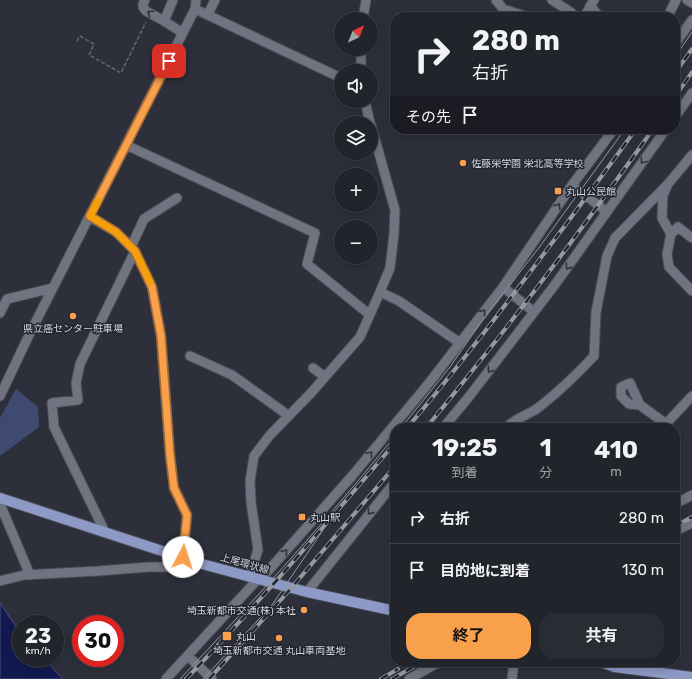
<!DOCTYPE html>
<html lang="ja">
<head>
<meta charset="utf-8">
<style>
  :root { --surface:#22242c; --page:#2a2c34; --text:#f1f3f6; --muted:#a2a4a9; --line:#3f4148; --accent:#f9a04c }
  body { margin:0; font-family:Rubik,"Noto Sans JP",sans-serif; background:var(--page); color:var(--text); height:100vh; display:flex; flex-direction:column; font-size:15px; white-space:nowrap }
  * { box-sizing:border-box; margin:0 }
  p { font-size:13px; color:var(--muted) }
  .icon { flex:none; width:22px; height:22px; fill:none; stroke:currentColor; stroke-width:2; stroke-linecap:round; stroke-linejoin:round }
  .map { position:relative; flex:1; overflow:hidden }
  .drawer { position:absolute; left:390px; top:423px; width:290px; height:244px; display:flex; flex-direction:column; background:var(--surface); border-radius:16px; box-shadow:0 2px 10px #0003,0 0 0 1px var(--line) }
  .drawer>* { flex:none }
  .guide { position:absolute; left:390px; top:12px; width:290px; height:122px; border-radius:16px; box-shadow:0 2px 10px #0003,0 0 0 1px var(--line); background:#22242c; color:var(--text); overflow:hidden }
  .needle { width:26px; rotate:43deg }
  .fabs { position:absolute; left:334px; top:12px; display:grid; gap:8px }
  .fabs a { display:grid; place-items:center; width:44px; height:44px; border-radius:50%; background:var(--surface); box-shadow:0 2px 10px #0003,0 0 0 1px var(--line); font-size:20px }
  .speed { position:absolute; left:12px; top:615px; display:flex; gap:8px; font-size:20px; font-weight:700; text-align:center }
  .speed>* { display:grid; place-content:center; width:52px; height:52px; border-radius:50%; background:var(--surface); box-shadow:0 2px 10px #0003,0 0 0 1px var(--line); line-height:1 }
  .speed small { font-size:10px; font-weight:400 }
  .speed .limit { border:6px solid #d22; background:#fff; color:#111 }
  .pin { position:absolute; display:grid; place-items:center; width:34px; height:34px; color:#fff; margin:-17px; border-radius:8px; box-shadow:0 2px 6px #0006 }
  .me { position:absolute; width:44px; margin:-22px; rotate:5deg; stroke-linejoin:round; filter:drop-shadow(0 0 3px #0008) }
  .turn { display:flex; align-items:center; gap:14px; height:84px; padding:0 16px; font-size:18px }
  .turn .icon { width:52px; height:52px; stroke-width:2.5 }
  .turn b { display:block; font-size:28px; line-height:34px }
  .then { display:flex; align-items:center; height:38px; padding:0 16px; background:#0003; gap:8px; font-size:15px }
  .eta { display:flex; justify-content:space-evenly; align-items:center; height:68px; text-align:center }
  .eta b { font-size:24px; font-weight:700; line-height:28px }
  .action { display:flex; gap:8px; margin-top:auto; padding:8px 16px }
  .action a { flex:1; height:46px; border-radius:16px; background:var(--accent); color:#111; font-size:16px; font-weight:700; line-height:46px; text-align:center }
  .action a+a { background:var(--page); color:var(--text) }
  ul { padding:0; list-style:none }
  li { display:flex; align-items:center; gap:12px; height:52px; padding:0 16px; border-top:1px solid var(--line) }
  li div { flex:1 }
  li b { display:block; font-size:15px }
  li em { font-style:normal }
  .map>svg:first-child { display:block }
</style>
</head>
<body>
<div class="map">
<svg width="692" height="679" viewBox="0 0 692 679">
  <rect width="100%" height="100%" fill="#2d303a"/>
  <path fill="#3f4a70" d="M16 389 38 407 39 427 0 456V418Z"/>
  <path fill="#121950" stroke="#4c5179" d="M0 603 21 634V658H43L63 679H0Z"/>
  <g fill="none" stroke-linecap="round" stroke-linejoin="round">
    <defs>
      <path id="minor" d="M145 0 143 4V7L146 11 164 21 183 33
        M496 0 503 9 528 17
        M552 0 572 13 574 17
        M687 0 692 3
        M590 6 600 17
        M195 9 341 78
        M208 14 215 0
        M668 16 676 0
        M584 17 594 0
        M363 19 366 0
        M164 21 173 0
        M675 44 692 20
        M361 71V49
        M365 101 370 123
        M675 117 692 93
        M126 145 315 233 307 264 370 315
        M572 185 607 212
        M90 217 116 232 135 251 152 287 161 336 170 455 174 488 187 515 183 557
        M671 234 662 218 663 195 668 184 692 155
        M692 238 678 227 671 234 667 254 669 267 692 291
        M131 247 144 219 177 198
        M503 287 534 312
        M380 292 399 301 460 343
        M0 313 7 299 53 288
        M190 356 232 375 289 416
        M313 368 325 377
        M0 396 30 333 195 9 196 0
        M640 405 630 383 621 387V396L629 404 640 405 666 424
        M663 427 692 396
        M443 428 468 398 554 286 666 129
        M506 428C514 419 525 416 535 410 557 394 576 375 594 356L596 312 607 256 615 238 668 184
        M0 504 30 575
        M675 504 692 495
        M675 531 692 523
        M105 532 54 427 52 403 78 400 76 383 80 364 135 251
        M248 577 252 568 258 550 251 502 250 481 254 456 270 435 311 393 360 337 380 292 390 268 394 234 395 210 371 125
        M0 581 24 575 98 571 149 567H181L202 564
        M307 592 395 482
        M188 656 212 679
        M166 679 258 579 268 571 352 476 429 383 503 287 572 185 614 129
        M409 679 439 662
        M512 679 514 662"/>
      <path id="major" d="M0 498 202 564 307 592 395 611
        M601 662 615 667 692 677"/>
    </defs>
    <use href="#minor" stroke="#4a4d55" stroke-width="11"/>
    <use href="#major" stroke="#4a4d55" stroke-width="12"/>
    <path stroke="#656870" stroke-width="1.5" stroke-dasharray="4 2" stroke-linecap="butt" d="M77 41 80 36 94 44 89 55 121 73 146 22"/>
    <use href="#minor" stroke="#707480" stroke-width="9"/>
    <use href="#major" stroke="#8d9ac6" stroke-width="10"/>
    <path stroke="#9699a0" stroke-width="1" d="M675 57 692 32
      M401 428 450 367 481 322 538 249 625 129
      M180 679C254 601 327 520 395 436
      M203 679 272 605 317 539 326 525"/>
    <defs>
      <path id="rail" d="M675 73 692 49
        M675 97 692 72
        M407 428C437 393 465 357 493 321 541 258 589 194 636 129
        M426 428C479 363 531 297 580 230 605 196 629 163 653 129
        M675 526 692 517
        M186 679C259 603 327 523 395 443
        M209 679 287 593 395 466
        M381 679 398 669
        M392 679 422 662"/>
    </defs>
    <use href="#rail" stroke="#9699a0" stroke-width="4"/>
    <use href="#rail" stroke="#232630" stroke-width="2.5" stroke-dasharray="8" stroke-linecap="butt"/>
  </g>
  <defs><path id="oneway-chevron" d="M-2-3.5L2.5 0L-2 3.5" fill="none" stroke-width="1.6" stroke-linecap="round" stroke-linejoin="round"/></defs>
  <g stroke="#2f323c">
    <use href="#oneway-chevron" transform="translate(150 13) rotate(-146)"/>
    <use href="#oneway-chevron" transform="translate(643 161) rotate(126)"/>
    <use href="#oneway-chevron" transform="translate(558 206) rotate(-56)"/>
    <use href="#oneway-chevron" transform="translate(568 267) rotate(125)"/>
    <use href="#oneway-chevron" transform="translate(483 312) rotate(-53)"/>
    <use href="#oneway-chevron" transform="translate(490 370) rotate(127)"/>
    <use href="#oneway-chevron" transform="translate(370 454) rotate(-50)"/>
    <use href="#oneway-chevron" transform="translate(370 512) rotate(128)"/>
    <use href="#oneway-chevron" transform="translate(285 552) rotate(-49)"/>
  </g>
  <g fill="none" stroke-linecap="round" stroke-linejoin="round">
    <defs>
      <path id="route" d="M169 61 90 216 116 232 135 251 152 287 161 336 170 455 174 488 187 515 183 557"/>
    </defs>
    <use href="#route" stroke="#a26831" stroke-width="10"/>
    <use href="#route" stroke="#f9a04c" stroke-width="7"/>
    <path stroke="#f59e0b" stroke-width="7" d="M98 201 90 216 116 232 135 251 150 282"/>
  </g>
  <g fill="#f9a04c" stroke="#232630" stroke-width="1.5">
    <circle cx="463" cy="163" r="4"/>
    <rect x="554" y="187" width="8" height="8" rx="2"/>
    <circle cx="73" cy="316" r="4"/>
    <rect x="298" y="513" width="8" height="8" rx="2"/>
    <circle cx="304" cy="610" r="4"/>
    <rect x="222" y="631" width="10" height="10" rx="2"/>
    <circle cx="279" cy="638" r="4"/>
  </g>
  <g text-anchor="middle" stroke-width="3" stroke-linejoin="round" paint-order="stroke">
    <g font-size="10" fill="#d2d4da" stroke="#232630" text-anchor="start">
      <text x="471" y="167">佐藤栄学園 栄北高等学校</text>
      <text x="566" y="195">丸山公民館</text>
      <text x="73" y="332" text-anchor="middle">県立癌センター駐車場</text>
      <text x="310" y="521">丸山駅</text>
      <text x="296" y="614" text-anchor="end">埼玉新都市交通(株) 本社</text>
      <text x="236" y="640">丸山</text>
      <text x="279" y="654" text-anchor="middle">埼玉新都市交通 丸山車両基地</text>
    </g>
    <g font-size="10" fill="#d2d4da" stroke="#232630">
      <text transform="translate(245 563) rotate(16)" y="4">上尾環状線</text>
    </g>
  </g>
</svg>
<div class="fabs">
<a><svg class="needle" viewBox="-14 -14 28 28"><path d="M0-13l5 13h-10z" fill="#e53935"/><path d="M0 13l5-13h-10z" fill="#a2a4a9"/></svg></a>
<a><svg class="icon" aria-label="sound" viewBox="0 0 24 24"><path d="M4 9h4l5-4v14l-5-4H4zM17 9q2 3 0 6"/></svg></a>
<a><svg class="icon" aria-label="layers" viewBox="0 0 24 24"><path d="M12 4l9 5-9 5-9-5zM3 14l9 5 9-5"/></svg></a>
<a>+</a>
<a>−</a>
</div>
<div class="speed"><div>23<small>km/h</small></div><div class="limit">30</div></div>
<div class="pin" style="left:169px;top:61px;background:#d93025"><svg class="icon" aria-label="arrive" viewBox="0 0 24 24"><path d="M6 21V4h12l-3 4 3 4H6"/></svg></div>
<svg class="me" style="left:183px;top:557px" viewBox="-20 -20 40 40"><circle r="19" fill="#fff"/><path d="M0-13L10 11 0 6-10 11z" fill="#f9a04c"/></svg>
<div class="guide">
<div class="turn"><svg class="icon" aria-label="right" viewBox="0 0 24 24"><path d="M7 20v-9h11M14 6l5 5-5 5"/></svg><div><b>280 m</b>右折</div></div>
<div class="then">その先<svg class="icon" aria-label="arrive" viewBox="0 0 24 24"><path d="M6 21V4h12l-3 4 3 4H6"/></svg></div>
</div>
<section class="drawer">
<div class="eta">
<div><b>19:25</b><p>到着</p></div>
<div><b>1</b><p>分</p></div>
<div><b>410</b><p>m</p></div>
</div>
<ul>
<li><svg class="icon" aria-label="right" viewBox="0 0 24 24"><path d="M7 20v-9h11M14 6l5 5-5 5"/></svg><div><b>右折</b></div><em>280 m</em></li>
<li><svg class="icon" aria-label="arrive" viewBox="0 0 24 24"><path d="M6 21V4h12l-3 4 3 4H6"/></svg><div><b>目的地に到着</b></div><em>130 m</em></li>
</ul>
<div class="action"><a>終了</a><a>共有</a></div>
</section>
</div>
</body>
</html>
